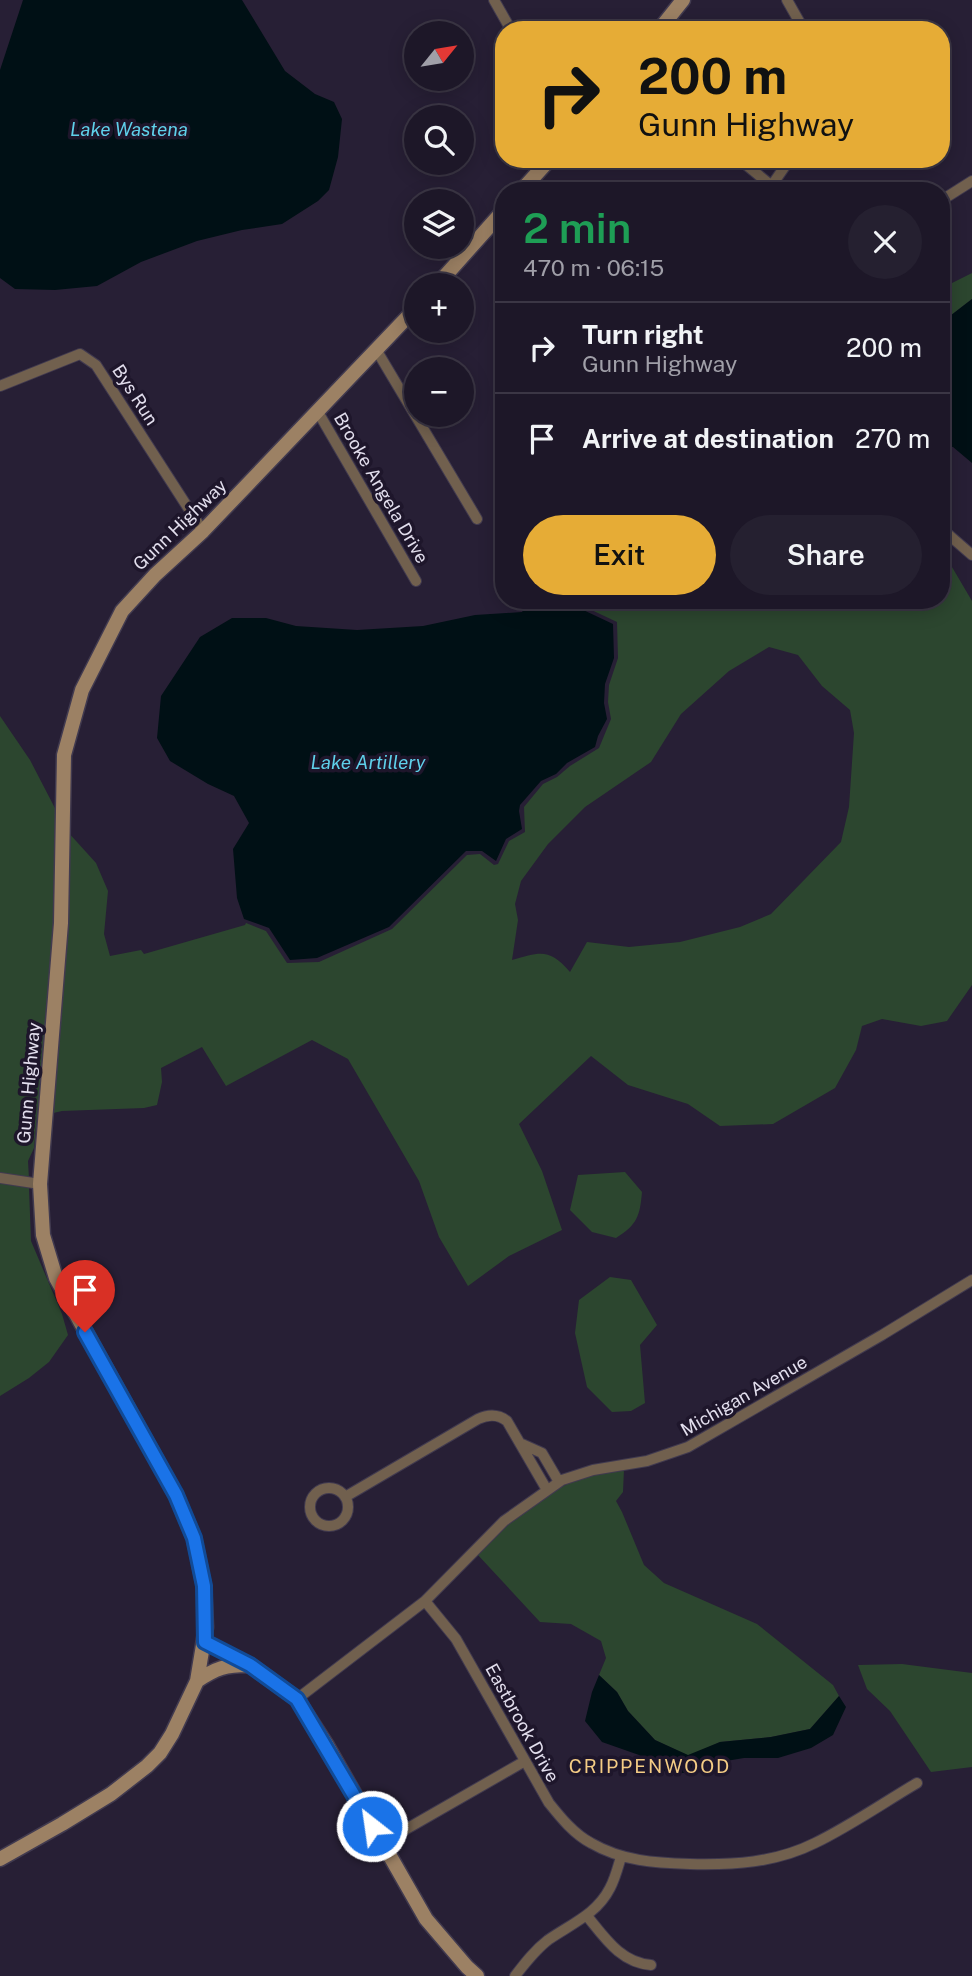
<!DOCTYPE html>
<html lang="en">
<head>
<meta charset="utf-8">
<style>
  :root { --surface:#1d1728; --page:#252030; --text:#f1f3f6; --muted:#a09fa8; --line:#3b3645; --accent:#e6ac36 }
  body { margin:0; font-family:"Public Sans",sans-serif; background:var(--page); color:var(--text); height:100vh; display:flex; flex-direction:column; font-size:26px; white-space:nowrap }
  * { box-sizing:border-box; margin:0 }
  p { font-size:23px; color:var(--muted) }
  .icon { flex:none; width:38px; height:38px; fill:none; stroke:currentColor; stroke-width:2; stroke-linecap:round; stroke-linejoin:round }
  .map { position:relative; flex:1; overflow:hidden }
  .side { position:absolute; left:495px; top:182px; width:455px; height:427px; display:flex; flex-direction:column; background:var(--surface); border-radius:28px; box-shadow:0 4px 18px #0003,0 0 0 2px var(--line) }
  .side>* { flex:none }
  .guide { position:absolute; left:495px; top:21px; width:455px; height:147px; border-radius:28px; box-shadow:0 4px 18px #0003,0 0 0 2px var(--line); background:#e6ac36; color:#111; overflow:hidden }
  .needle { width:46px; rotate:60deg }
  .controls { position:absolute; left:404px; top:21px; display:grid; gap:14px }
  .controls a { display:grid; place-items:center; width:70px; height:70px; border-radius:50%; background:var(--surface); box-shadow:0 4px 18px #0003,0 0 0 2px var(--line); font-size:35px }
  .pin { position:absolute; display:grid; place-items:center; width:60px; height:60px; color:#fff; margin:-72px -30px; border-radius:50% 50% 50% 0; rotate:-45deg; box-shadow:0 0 7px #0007 }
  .pin .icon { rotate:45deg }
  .me { position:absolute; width:77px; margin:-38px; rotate:330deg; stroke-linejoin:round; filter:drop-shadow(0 0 5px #0008) }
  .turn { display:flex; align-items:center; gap:24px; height:147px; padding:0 28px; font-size:32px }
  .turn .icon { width:91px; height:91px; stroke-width:2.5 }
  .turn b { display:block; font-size:49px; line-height:60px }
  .round { display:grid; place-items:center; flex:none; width:74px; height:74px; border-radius:37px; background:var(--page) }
  .overview { display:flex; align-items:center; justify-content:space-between; height:119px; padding:0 28px }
  h1 { font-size:42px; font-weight:600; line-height:52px; color:#1e9e55 }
  .button { display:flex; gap:14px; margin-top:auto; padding:14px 28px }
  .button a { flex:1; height:80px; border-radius:42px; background:var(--accent); color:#111; font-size:28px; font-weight:600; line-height:80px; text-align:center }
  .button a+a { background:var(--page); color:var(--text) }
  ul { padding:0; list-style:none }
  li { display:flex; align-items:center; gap:21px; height:91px; padding:0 28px; border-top:2px solid var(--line) }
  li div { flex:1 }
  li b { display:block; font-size:26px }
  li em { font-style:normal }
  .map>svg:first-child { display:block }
</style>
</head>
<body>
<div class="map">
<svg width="972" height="1976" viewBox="0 0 972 1976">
  <rect width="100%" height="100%" fill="#271f35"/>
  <path fill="#2c462f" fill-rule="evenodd" d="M972 273V299L950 316 942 320V288Z
    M942 550 972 601V985L947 1021 921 1026 882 1019 862 1026 856 1050 835 1088 773 1124 720 1126 688 1104 628 1085 591 1056 519 1124 542 1171 562 1230 509 1256 468 1286 439 1237 419 1181 348 1059 312 1040 226 1086 202 1047 161 1068 162 1082 157 1105 144 1108 62 1111 49 1114 67 831 96 863 108 891 104 934 110 956 141 950 144 954 245 925 246 923 266 931 287 963 319 962 392 929 467 855 480 854 494 865 498 864 509 841 525 832 524 807 543 784 557 777 570 766 599 748 611 719 608 702 609 685 618 658 617 622 583 606V600H942ZM769 647 798 655 822 686 850 710 854 733 849 807 841 842 771 914 740 927 680 942 629 947 587 942 570 972C549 948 541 952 512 960L518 920 515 904 521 881 548 844 585 807 651 762 681 714 729 671Z
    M0 716 30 760 58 814 56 924 34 1148 28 1161 29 1179 0 1174Z
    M625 1172 642 1192C640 1216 637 1225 616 1238L592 1232 570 1210 578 1175Z
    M0 1183 29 1188 31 1241 62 1314 68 1335 49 1362 29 1378 0 1396Z
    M610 1277 631 1280 657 1325 640 1345 645 1403 631 1411 612 1412 587 1387 575 1333 579 1300Z
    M624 1469 623 1492 616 1501 622 1512 644 1565 664 1583 757 1624 833 1685 839 1696 810 1729 771 1737 720 1742 689 1756 655 1740 628 1711 617 1692 599 1675 606 1658 601 1641 571 1624 540 1622 477 1554C508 1524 540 1494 581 1478 595 1473 610 1472 624 1469Z
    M902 1664 972 1673V1767L931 1772 890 1711 867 1689 858 1665Z"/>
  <path fill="#001015" d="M23 0H242L285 71 315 94 334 102 342 119 338 157 329 190 318 201 282 224 242 230 197 241 141 262 97 286 55 290 15 289 0 278V70Z
    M972 299V463L953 447 942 445V320L950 316Z
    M530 600H579V608L613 624 614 658 605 684 604 703 607 719 598 736 595 747 567 763 556 774 541 781 520 805 519 811 522 829 506 839 496 861 482 851H466L389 927 317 958 290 960 269 928 244 919 237 898 233 849 249 823 234 796 208 784 170 761 157 738 161 696 200 637 232 618H266L296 626 357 630 423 626 475 615 522 612Z
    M599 1675 617 1692 628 1711 655 1740 688 1755 720 1742 771 1737 810 1729 839 1696 846 1707 833 1735 811 1748 778 1758H744L708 1764 684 1773 663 1771 639 1755 602 1742 585 1721 592 1692Z"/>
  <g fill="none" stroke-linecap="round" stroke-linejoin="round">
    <defs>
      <path id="minor" d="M494 0 511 30
        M787 0 804 30
        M739 159 778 191
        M772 185 790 159
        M942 200 972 181
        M377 351 477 519
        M0 386 80 354 96 365 203 531
        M318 412 416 581
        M942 529 972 555
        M0 1178 40 1184
        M522 1444 542 1453 559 1482
        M310 1507a19 19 0 1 1 38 0a19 19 0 1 1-38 0Z
        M345 1497 478 1419C489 1414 498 1414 507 1421L547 1490
        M425 1601 456 1639 549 1803C561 1818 574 1834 591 1843 622 1861 655 1863 690 1864 733 1865 775 1863 815 1843 850 1826 883 1803 917 1783
        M297 1699 425 1601 504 1521 562 1480 593 1470 647 1461 688 1447 882 1335 972 1280
        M382 1843 525 1761
        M587 1916C605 1938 621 1963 651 1965
        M515 1976C525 1963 535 1950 548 1940 571 1924 597 1914 610 1888 615 1879 618 1867 621 1857"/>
      <path id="secondary" d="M659 30 683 0
        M521 191 550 159
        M437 285 504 210
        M205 1642 250 1665 297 1699 326 1744 426 1919 467 1967 477 1976
        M197 1681C216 1668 226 1665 248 1665
        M0 1859 62 1824 111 1794 147 1766 160 1753 172 1734 197 1681 206 1627 204 1586 194 1538 176 1495 56 1278 43 1235 40 1184 61 923 64 755 82 690 122 611 155 575 203 531 416 308"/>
    </defs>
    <use href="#minor" stroke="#413a4f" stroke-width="12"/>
    <use href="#secondary" stroke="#413a4f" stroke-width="17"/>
    <use href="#minor" stroke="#71604e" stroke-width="10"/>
    <use href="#secondary" stroke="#9c8164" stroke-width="14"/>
  </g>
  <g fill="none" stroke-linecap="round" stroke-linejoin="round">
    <defs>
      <path id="route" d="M85 1332 176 1495 194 1538 204 1586 205 1642 250 1665 297 1699 372 1826"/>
    </defs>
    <use href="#route" stroke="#114b97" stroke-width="18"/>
    <use href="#route" stroke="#1a73e8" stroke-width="12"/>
  </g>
  <g text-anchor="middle" stroke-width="7" stroke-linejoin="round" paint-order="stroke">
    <g font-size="18" fill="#e2deed" stroke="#1e162b">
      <text transform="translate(135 395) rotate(57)" y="6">Bys Run</text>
      <text transform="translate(381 488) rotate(60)" y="6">Brooke Angela Drive</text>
      <text transform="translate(180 525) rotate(-44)" y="6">Gunn Highway</text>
      <text transform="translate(29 1083) rotate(-85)" y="6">Gunn Highway</text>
      <text transform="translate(744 1396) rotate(-30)" y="6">Michigan Avenue</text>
      <text transform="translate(522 1723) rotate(61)" y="6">Eastbrook Drive</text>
    </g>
    <g font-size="19" font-style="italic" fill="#5fd0ea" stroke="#1e162b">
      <text x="129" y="136">Lake Wastena</text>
      <text x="368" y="769">Lake Artillery</text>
    </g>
    <g font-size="19" letter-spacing="2" fill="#f4cc85" stroke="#1e162b">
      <text x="650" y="1773">CRIPPENWOOD</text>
    </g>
  </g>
</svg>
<div class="controls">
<a><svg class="needle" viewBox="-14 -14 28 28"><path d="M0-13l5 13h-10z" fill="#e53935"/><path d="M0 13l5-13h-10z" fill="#a09fa8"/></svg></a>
<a><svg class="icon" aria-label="search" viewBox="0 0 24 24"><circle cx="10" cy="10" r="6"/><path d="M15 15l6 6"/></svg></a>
<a><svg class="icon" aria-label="layers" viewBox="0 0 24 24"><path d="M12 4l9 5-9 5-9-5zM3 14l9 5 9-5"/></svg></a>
<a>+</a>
<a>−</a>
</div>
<div class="pin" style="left:85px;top:1332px;background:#d93025"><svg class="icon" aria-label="arrive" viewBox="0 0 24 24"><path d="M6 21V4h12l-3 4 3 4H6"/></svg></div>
<svg class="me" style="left:372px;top:1826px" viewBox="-20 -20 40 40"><circle r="17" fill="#1a73e8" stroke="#fff" stroke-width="3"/><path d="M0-11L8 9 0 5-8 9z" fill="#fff"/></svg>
<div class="guide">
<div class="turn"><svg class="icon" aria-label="right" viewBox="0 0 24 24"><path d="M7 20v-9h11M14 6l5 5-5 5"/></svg><div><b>200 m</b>Gunn Highway</div></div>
</div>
<section class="side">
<div class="overview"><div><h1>2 min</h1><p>470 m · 06:15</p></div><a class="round"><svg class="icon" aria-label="close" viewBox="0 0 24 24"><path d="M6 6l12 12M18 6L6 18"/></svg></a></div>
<ul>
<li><svg class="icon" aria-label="right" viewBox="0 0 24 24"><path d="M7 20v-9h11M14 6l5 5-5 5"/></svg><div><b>Turn right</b><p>Gunn Highway</p></div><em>200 m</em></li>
<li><svg class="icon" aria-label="arrive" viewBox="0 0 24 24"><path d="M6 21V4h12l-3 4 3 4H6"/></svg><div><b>Arrive at destination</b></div><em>270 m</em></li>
</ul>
<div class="button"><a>Exit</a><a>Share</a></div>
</section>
</div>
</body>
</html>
